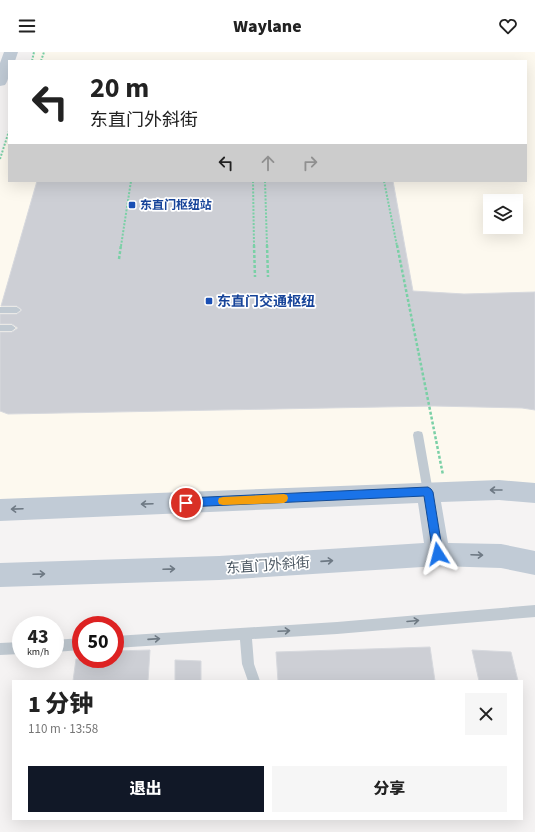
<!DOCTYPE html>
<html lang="zh">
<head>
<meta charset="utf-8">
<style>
  :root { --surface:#fff; --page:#f6f6f6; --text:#222; --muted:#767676; --accent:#111827 }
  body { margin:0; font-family:"Source Sans 3","Noto Sans SC",sans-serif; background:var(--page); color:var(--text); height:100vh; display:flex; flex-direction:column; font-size:15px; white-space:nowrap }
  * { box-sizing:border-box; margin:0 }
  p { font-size:13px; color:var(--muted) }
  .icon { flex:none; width:22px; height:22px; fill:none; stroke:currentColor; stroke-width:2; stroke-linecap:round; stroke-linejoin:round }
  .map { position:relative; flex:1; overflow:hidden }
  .details { position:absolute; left:12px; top:628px; width:511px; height:140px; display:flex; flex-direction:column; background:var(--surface); border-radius:0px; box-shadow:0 4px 16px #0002 }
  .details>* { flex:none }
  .top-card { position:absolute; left:8px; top:8px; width:519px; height:122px; border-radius:0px; box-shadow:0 4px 16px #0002; background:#fff; color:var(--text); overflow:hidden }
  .fabs { position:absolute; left:483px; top:142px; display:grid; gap:8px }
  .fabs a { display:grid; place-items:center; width:40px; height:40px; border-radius:0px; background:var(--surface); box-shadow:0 4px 16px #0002; font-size:20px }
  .speed { position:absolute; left:12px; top:564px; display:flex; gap:8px; font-size:20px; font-weight:700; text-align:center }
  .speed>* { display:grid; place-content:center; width:52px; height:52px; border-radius:50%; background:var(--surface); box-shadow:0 4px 16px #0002; line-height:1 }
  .speed small { font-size:10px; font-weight:400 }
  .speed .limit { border:6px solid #d22; background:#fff; color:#111 }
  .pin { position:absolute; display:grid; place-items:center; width:34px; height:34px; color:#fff; margin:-17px; border:2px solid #fff; border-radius:50%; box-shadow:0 1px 4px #0007 }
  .me { position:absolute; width:44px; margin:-22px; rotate:351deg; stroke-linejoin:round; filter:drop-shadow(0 0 3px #0008) }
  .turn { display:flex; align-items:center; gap:14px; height:84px; padding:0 16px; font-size:18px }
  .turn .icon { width:52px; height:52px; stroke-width:2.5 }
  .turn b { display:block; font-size:28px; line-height:34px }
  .lanes { display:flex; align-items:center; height:38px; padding:0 16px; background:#0003; justify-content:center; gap:20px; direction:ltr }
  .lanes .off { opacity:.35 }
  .round { display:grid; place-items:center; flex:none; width:42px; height:42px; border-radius:0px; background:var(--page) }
  .overview { display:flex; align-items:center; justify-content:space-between; height:68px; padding:0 16px }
  h1 { font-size:24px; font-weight:800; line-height:30px }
  .action { display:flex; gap:8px; margin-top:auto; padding:8px 16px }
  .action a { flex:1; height:46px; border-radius:0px; background:var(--accent); color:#fff; font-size:16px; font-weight:800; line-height:46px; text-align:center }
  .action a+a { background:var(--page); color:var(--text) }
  header { display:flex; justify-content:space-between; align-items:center; height:52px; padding:0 16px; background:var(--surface); font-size:18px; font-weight:800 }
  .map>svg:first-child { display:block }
</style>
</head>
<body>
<header><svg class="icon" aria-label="menu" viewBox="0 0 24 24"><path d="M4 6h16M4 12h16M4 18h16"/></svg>Waylane<svg class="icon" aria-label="heart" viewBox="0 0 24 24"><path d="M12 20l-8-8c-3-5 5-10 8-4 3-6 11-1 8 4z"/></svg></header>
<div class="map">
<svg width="535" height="780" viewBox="0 0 535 780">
  <rect width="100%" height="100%" fill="#f5f3f3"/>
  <path fill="#fdf9ef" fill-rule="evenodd" d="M34 0H535V441L0 458V107L9 79V129H526V9H32ZM490 149H516V175H490Z"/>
  <path fill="#cdcfd5" stroke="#d7d9de" d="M37 129H393L413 239 464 242 535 240V358L522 356 434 354 8 362 0 359V280H12L18 276 12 272H0V262H17L22 258 17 254H1Z
    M430 595 435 629H278L276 600Z
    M150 598 148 629H73L76 607H115V599Z
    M472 598 511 600 518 629H479Z
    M175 608 201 609V629H175Z"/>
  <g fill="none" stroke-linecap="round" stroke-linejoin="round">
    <path stroke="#7ad0a6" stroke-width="2" stroke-dasharray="2 1.5" stroke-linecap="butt" d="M32 9 34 0
      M41 9 44 0
      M0 107 9 79
      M253 129 254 194
      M265 129 267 194
      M384 129 397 194
      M121 194 131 129"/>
    <path stroke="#7ad0a6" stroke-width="2.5" stroke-dasharray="3 2" stroke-linecap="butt" d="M254 193 255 225
      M267 193 268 225
      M397 193 443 423
      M119 207 121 193"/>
    <path fill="#c1cad2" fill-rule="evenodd" d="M0 255H17L21 258 17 261H0Z
      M0 273H12L16 276 12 279H0Z
      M418 379 422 380 423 383 433 440 432 443 428 445 424 443 423 440 413 383 414 380Z
      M535 553V565L337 582 252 587 254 612 260 629H248L242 612 240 588 115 596V584L337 570Z
      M81 586V598L55 600V588Z
      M21 590V602L0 603V591Z"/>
    <path fill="#c1cbd6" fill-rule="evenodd" d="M4 0H18L15 9H9C9 18 10 26 5 33L0 34V11Z
      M499 428 535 431V451L499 448 441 450 448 491 501 492 535 499V523L501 516 438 514 219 528 0 535V511L219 504 424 491 418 451 0 469V447Z"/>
  </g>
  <defs><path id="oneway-shaft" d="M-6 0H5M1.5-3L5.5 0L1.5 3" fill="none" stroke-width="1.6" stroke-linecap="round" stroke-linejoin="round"/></defs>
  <g stroke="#6e7984">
    <use href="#oneway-shaft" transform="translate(496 438) rotate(-180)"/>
    <use href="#oneway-shaft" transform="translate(147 452) rotate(178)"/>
    <use href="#oneway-shaft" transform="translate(17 457) rotate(178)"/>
    <use href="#oneway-shaft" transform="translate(477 503) rotate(2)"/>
    <use href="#oneway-shaft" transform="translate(327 509) rotate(-4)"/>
    <use href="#oneway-shaft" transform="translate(169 517) rotate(-2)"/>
    <use href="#oneway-shaft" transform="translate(39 522) rotate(-2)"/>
  </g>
  <g stroke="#6e7983">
    <use href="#oneway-shaft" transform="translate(413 569) rotate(-5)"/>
    <use href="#oneway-shaft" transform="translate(284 579) rotate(-3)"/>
    <use href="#oneway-shaft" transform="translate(154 587) rotate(-4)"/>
  </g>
  <path fill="#1a73e8" stroke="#114b97" d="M428 435 431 437 433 440 443 502 442 505 438 507 435 505 433 502 424 444 186 455 183 454 182 451 183 448 186 446Z"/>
  <path fill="#f59e0b" d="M284 442 287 443 288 446 287 449 284 451 223 453 219 452 218 449 219 446 223 445Z"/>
  <g fill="#1a4fb4" stroke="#fff" stroke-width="1.5">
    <rect x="128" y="149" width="8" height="8" rx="2"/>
    <rect x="205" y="245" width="8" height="8" rx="2"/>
  </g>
  <g text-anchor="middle" stroke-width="3.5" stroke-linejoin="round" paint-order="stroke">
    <g font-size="12" font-weight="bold" fill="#164399" stroke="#fff" text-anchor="start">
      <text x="140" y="157">东直门枢纽站</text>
    </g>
    <g font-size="14" font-weight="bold" fill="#164399" stroke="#fff" text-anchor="start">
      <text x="217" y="254">东直门交通枢纽</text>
    </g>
    <g font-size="14" fill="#4a5661" stroke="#fff">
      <text transform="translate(268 513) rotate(-4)" y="5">东直门外斜街</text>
    </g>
  </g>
</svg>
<div class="fabs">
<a><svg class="icon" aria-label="layers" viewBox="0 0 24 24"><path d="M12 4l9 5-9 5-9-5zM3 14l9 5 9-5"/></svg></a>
</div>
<div class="speed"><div>43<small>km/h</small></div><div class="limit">50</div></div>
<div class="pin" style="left:186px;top:451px;background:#d93025"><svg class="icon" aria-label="arrive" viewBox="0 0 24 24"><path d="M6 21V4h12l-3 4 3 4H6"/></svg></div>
<svg class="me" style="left:438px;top:502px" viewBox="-20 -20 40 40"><path d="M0-17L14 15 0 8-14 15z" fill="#1a73e8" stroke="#fff" stroke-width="4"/></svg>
<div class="top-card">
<div class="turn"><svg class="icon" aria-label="left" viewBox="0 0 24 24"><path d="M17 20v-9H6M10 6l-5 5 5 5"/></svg><div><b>20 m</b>东直门外斜街</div></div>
<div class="lanes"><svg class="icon" aria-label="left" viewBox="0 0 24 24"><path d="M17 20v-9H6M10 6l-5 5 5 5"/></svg><svg class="icon off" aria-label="ahead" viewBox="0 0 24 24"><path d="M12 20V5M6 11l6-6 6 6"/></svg><svg class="icon off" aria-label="right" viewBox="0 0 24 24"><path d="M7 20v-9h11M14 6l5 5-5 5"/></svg></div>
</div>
<section class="details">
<div class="overview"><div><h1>1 分钟</h1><p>110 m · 13:58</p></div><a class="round"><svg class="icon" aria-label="close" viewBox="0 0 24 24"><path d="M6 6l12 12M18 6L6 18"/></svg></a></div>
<div class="action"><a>退出</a><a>分享</a></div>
</section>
</div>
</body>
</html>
